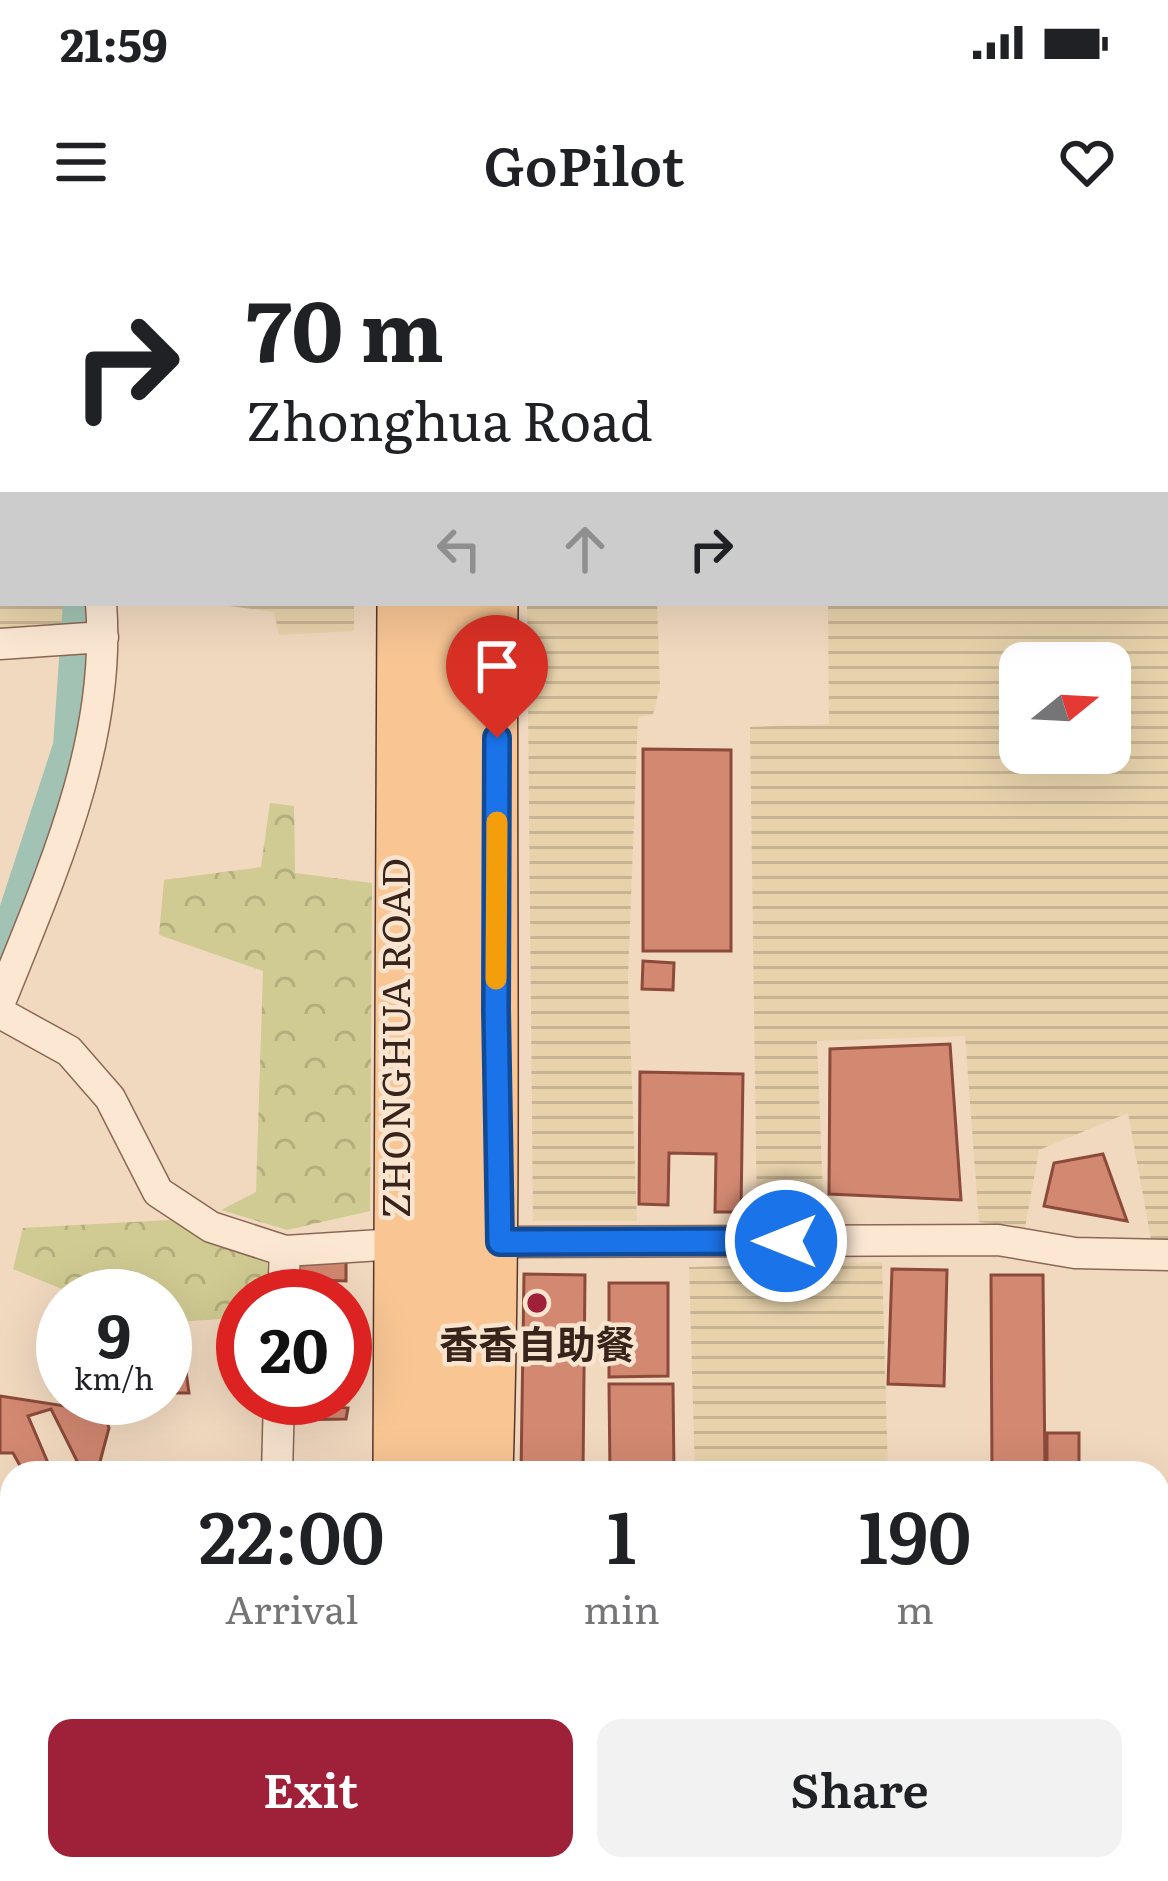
<!DOCTYPE html>
<html lang="en">
<head>
<meta charset="utf-8">
<style>
  :root { --surface:#fff; --page:#f2f2f2; --text:#202124; --muted:#757577; --accent:#9e2139 }
  body { margin:0; font-family:Literata,"Noto Sans TC",serif; background:var(--page); color:var(--text); height:100vh; display:flex; flex-direction:column; font-size:45px; white-space:nowrap }
  * { box-sizing:border-box; margin:0 }
  p { font-size:39px; color:var(--muted) }
  .icon { flex:none; width:66px; height:66px; fill:none; stroke:currentColor; stroke-width:2; stroke-linecap:round; stroke-linejoin:round }
  .map { position:relative; flex:1; overflow:hidden }
  .panel { position:absolute; left:0px; top:1221px; width:1170px; height:420px; display:flex; flex-direction:column; background:var(--surface); border-radius:36px 36px 0 0; box-shadow:0 12px 48px #0002 }
  .panel>* { flex:none }
  .top-card { position:absolute; left:0px; top:0px; width:1170px; height:366px; box-shadow:0 12px 48px #0002; background:#fff; color:var(--text); overflow:hidden }
  .needle { width:78px; rotate:72deg }
  .buttons { position:absolute; left:999px; top:402px; display:grid; gap:24px }
  .buttons a { display:grid; place-items:center; width:132px; height:132px; border-radius:24px; background:var(--surface); box-shadow:0 12px 48px #0002; font-size:60px }
  .speed { position:absolute; left:36px; top:1029px; display:flex; gap:24px; font-size:60px; font-weight:700; text-align:center }
  .speed>* { display:grid; place-content:center; width:156px; height:156px; border-radius:50%; background:var(--surface); box-shadow:0 12px 48px #0002; line-height:1 }
  .speed small { font-size:30px; font-weight:400 }
  .speed .limit { border:18px solid #d22; background:#fff; color:#111 }
  .pin { position:absolute; display:grid; place-items:center; width:102px; height:102px; color:#fff; margin:-123px -51px; border-radius:50% 50% 50% 0; rotate:-45deg; box-shadow:0 0 12px #0007 }
  .pin .icon { rotate:45deg }
  .me { position:absolute; width:132px; margin:-66px; rotate:270deg; stroke-linejoin:round; filter:drop-shadow(0 0 9px #0008) }
  .turn { display:flex; align-items:center; gap:42px; height:252px; padding:0 48px; font-size:54px }
  .turn .icon { width:156px; height:156px; stroke-width:2.5 }
  .turn b { display:block; font-size:84px; line-height:102px }
  .lanes { display:flex; align-items:center; height:114px; padding:0 48px; background:#0003; justify-content:center; gap:60px; direction:ltr }
  .lanes .off { opacity:.35 }
  .eta { display:flex; justify-content:space-evenly; align-items:center; height:204px; text-align:center }
  .eta b { font-size:72px; font-weight:600; line-height:84px }
  .primary-button { display:flex; gap:24px; margin-top:auto; padding:24px 48px }
  .primary-button a { flex:1; height:138px; border-radius:24px; background:var(--accent); color:#fff; font-size:48px; font-weight:600; line-height:138px; text-align:center }
  .primary-button a+a { background:var(--page); color:var(--text) }
  .status { display:flex; justify-content:space-between; align-items:center; height:84px; padding:0 60px; background:var(--surface); direction:ltr }
  .status svg { height:33px; fill:currentColor }
  header { display:flex; justify-content:space-between; align-items:center; height:156px; padding:0 48px; background:var(--surface); font-size:54px; font-weight:600 }
  .map>svg:first-child { display:block }
</style>
</head>
<body>
<div class="status"><b>21:59</b><svg viewBox="0 0 49 12"><path d="M0 12V9h3v3zM5 12V6h3v6zM10 12V3h3v9zM15 12V0h3v12zM26 1h20v11H26zM47 4h2v5h-2z"/></svg></div>
<header><svg class="icon" aria-label="menu" viewBox="0 0 24 24"><path d="M4 6h16M4 12h16M4 18h16"/></svg>GoPilot<svg class="icon" aria-label="heart" viewBox="0 0 24 24"><path d="M12 20l-8-8c-3-5 5-10 8-4 3-6 11-1 8 4z"/></svg></header>
<div class="map">
<svg width="1168" height="1641" viewBox="0 0 1168 1641">
  <defs>
    <pattern id="farmland-rules" width="6" height="5" patternUnits="userSpaceOnUse" patternTransform="scale(3)"><rect width="6" height="5" fill="#e7d2ab"/><path d="M0 2.5h6" fill="none" stroke="#c7b493"/></pattern>
    <pattern id="forest-crowns" width="20" height="18" patternUnits="userSpaceOnUse" patternTransform="scale(3)"><rect width="20" height="18" fill="#d0cb92"/><path d="M2 6a3 3 0 1 1 6 0M12 15a3 3 0 1 1 6 0" fill="none" stroke="#b3ae7d"/></pattern>
  </defs>
  <rect width="100%" height="100%" fill="#f1d9bf"/>
  <path fill="url(#farmland-rules)" fill-rule="evenodd" d="M0 0 3 363H68L69 386 0 389Z
    M56 0H354V3H56Z
    M826 0H1168V1001L1151 999 1128 873 1039 910 1025 988 979 982 965 796 817 801 824 982H757L750 487 829 484 828 363H1167V3ZM1020 423H1110V513H1020Z
    M206 363H354V391L279 395 274 372Z
    M527 363H657L660 446 653 475 638 477 628 737 637 981H533Z
    M882 1022 888 1233H695L689 1027Z
    M511 1629H755V1641H511Z"/>
  <path fill="url(#forest-crowns)" d="M270 563 294 566 295 633 372 643 370 971 287 990 221 970 256 952 263 731 159 695 164 640 261 627Z
    M169 980 267 1023 268 1053 243 1056V1066L220 1079 165 1083V1056H79L13 1029 23 988Z"/>
  <g fill="none" stroke-linecap="round" stroke-linejoin="round">
    <path stroke="#a2c2b3" stroke-width="30" d="M11 0 12 3
      M0 714 68 506 78 363"/>
  </g>
  <path fill="#d28871" stroke="#8c4b3a" stroke-width="3" d="M643 509 731 510V711H643Z
    M643 721 674 723 673 750 642 749Z
    M950 804 961 960 829 954 830 809Z
    M640 832 743 834 741 972H715L716 914 669 913 668 965 639 964Z
    M1103 914 1127 981 1044 966 1054 923Z
    M282 1013 346 1020V1041L281 1039Z
    M892 1029 947 1030 944 1146 888 1144Z
    M524 1034 585 1035 583 1233H521Z
    M991 1035H1043L1045 1233H992Z
    M609 1043H668V1136L609 1137Z
    M184 1084 182 1105 165 1107V1085Z
    M165 1110H183L189 1153H165Z
    M609 1144H673L674 1233H610Z
    M0 1156 104 1172 109 1188 97 1233H83L51 1169 28 1176 51 1230 24 1233 13 1213H0Z
    M281 1162 348 1168 346 1179 285 1180Z
    M1047 1193H1079V1233H1047Z
    M0 1552H7L5 1630H0Z
    M7 1552H12V1629L22 1631 5 1630Z
    M120 1629H171V1641L120 1640Z
    M187 1629H242V1641H187Z"/>
  <g fill="none" stroke-linecap="round" stroke-linejoin="round">
    <defs>
      <path id="minor" d="M40 0V3
        M0 404 103 397
        M0 762C51 635 112 502 101 363
        M0 773 69 811 110 858 158 952 211 987 285 1011 413 1003
        M479 1002 998 1000 1075 1013 1168 1015
        M283 1056 285 1011
        M277 1233 279 1158
        M0 1324H12
        M0 1470 12 1471
        M1158 1483H1168
        M107 1629V1641
        M270 1641V1629"/>
      <path id="major" d="M397 3V0
        M430 3V0
        M468 3V0
        M501 3V0
        M393 1233 397 363
        M426 1233 429 363
        M464 1233 467 363
        M493 1233C502 943 496 653 498 363
        M388 1641V1629
        M420 1641V1629
        M461 1641V1629
        M491 1641V1629"/>
    </defs>
    <use href="#minor" stroke="#8b6856" stroke-width="33"/>
    <use href="#major" stroke="#58372b" stroke-width="42"/>
    <use href="#minor" stroke="#fbe7d2" stroke-width="30"/>
    <use href="#major" stroke="#f8c593" stroke-width="39"/>
  </g>
  <g fill="none" stroke-linecap="round" stroke-linejoin="round">
    <defs>
      <path id="route" d="M497 498 496 769 500 1002 786 1001"/>
    </defs>
    <use href="#route" stroke="#114b97" stroke-width="30"/>
    <use href="#route" stroke="#1a73e8" stroke-width="21"/>
    <path stroke="#f59e0b" stroke-width="21" d="M496 739 497 582"/>
  </g>
  <circle fill="#9e2139" stroke="#f8e4cf" stroke-width="4.5" cx="537" cy="1063" r="12"/>
  <g text-anchor="middle" stroke-width="9" stroke-linejoin="round" paint-order="stroke">
    <g font-size="39" fill="#39241b" stroke="#f8e4cf">
      <text transform="translate(396 798) rotate(-90)" y="14">ZHONGHUA ROAD</text>
    </g>
    <g font-size="39" font-weight="bold" fill="#39241b" stroke="#f8e4cf">
      <text x="537" y="1119">香香自助餐</text>
    </g>
  </g>
</svg>
<div class="buttons">
<a><svg class="needle" viewBox="-14 -14 28 28"><path d="M0-13l5 13h-10z" fill="#e53935"/><path d="M0 13l5-13h-10z" fill="#757577"/></svg></a>
</div>
<div class="speed"><div>9<small>km/h</small></div><div class="limit">20</div></div>
<div class="pin" style="left:497px;top:498px;background:#d93025"><svg class="icon" aria-label="arrive" viewBox="0 0 24 24"><path d="M6 21V4h12l-3 4 3 4H6"/></svg></div>
<svg class="me" style="left:786px;top:1001px" viewBox="-20 -20 40 40"><circle r="17" fill="#1a73e8" stroke="#fff" stroke-width="3"/><path d="M0-11L8 9 0 5-8 9z" fill="#fff"/></svg>
<div class="top-card">
<div class="turn"><svg class="icon" aria-label="right" viewBox="0 0 24 24"><path d="M7 20v-9h11M14 6l5 5-5 5"/></svg><div><b>70 m</b>Zhonghua Road</div></div>
<div class="lanes"><svg class="icon off" aria-label="left" viewBox="0 0 24 24"><path d="M17 20v-9H6M10 6l-5 5 5 5"/></svg><svg class="icon off" aria-label="ahead" viewBox="0 0 24 24"><path d="M12 20V5M6 11l6-6 6 6"/></svg><svg class="icon" aria-label="right" viewBox="0 0 24 24"><path d="M7 20v-9h11M14 6l5 5-5 5"/></svg></div>
</div>
<section class="panel">
<div class="eta">
<div><b>22:00</b><p>Arrival</p></div>
<div><b>1</b><p>min</p></div>
<div><b>190</b><p>m</p></div>
</div>
<div class="primary-button"><a>Exit</a><a>Share</a></div>
</section>
</div>
</body>
</html>
